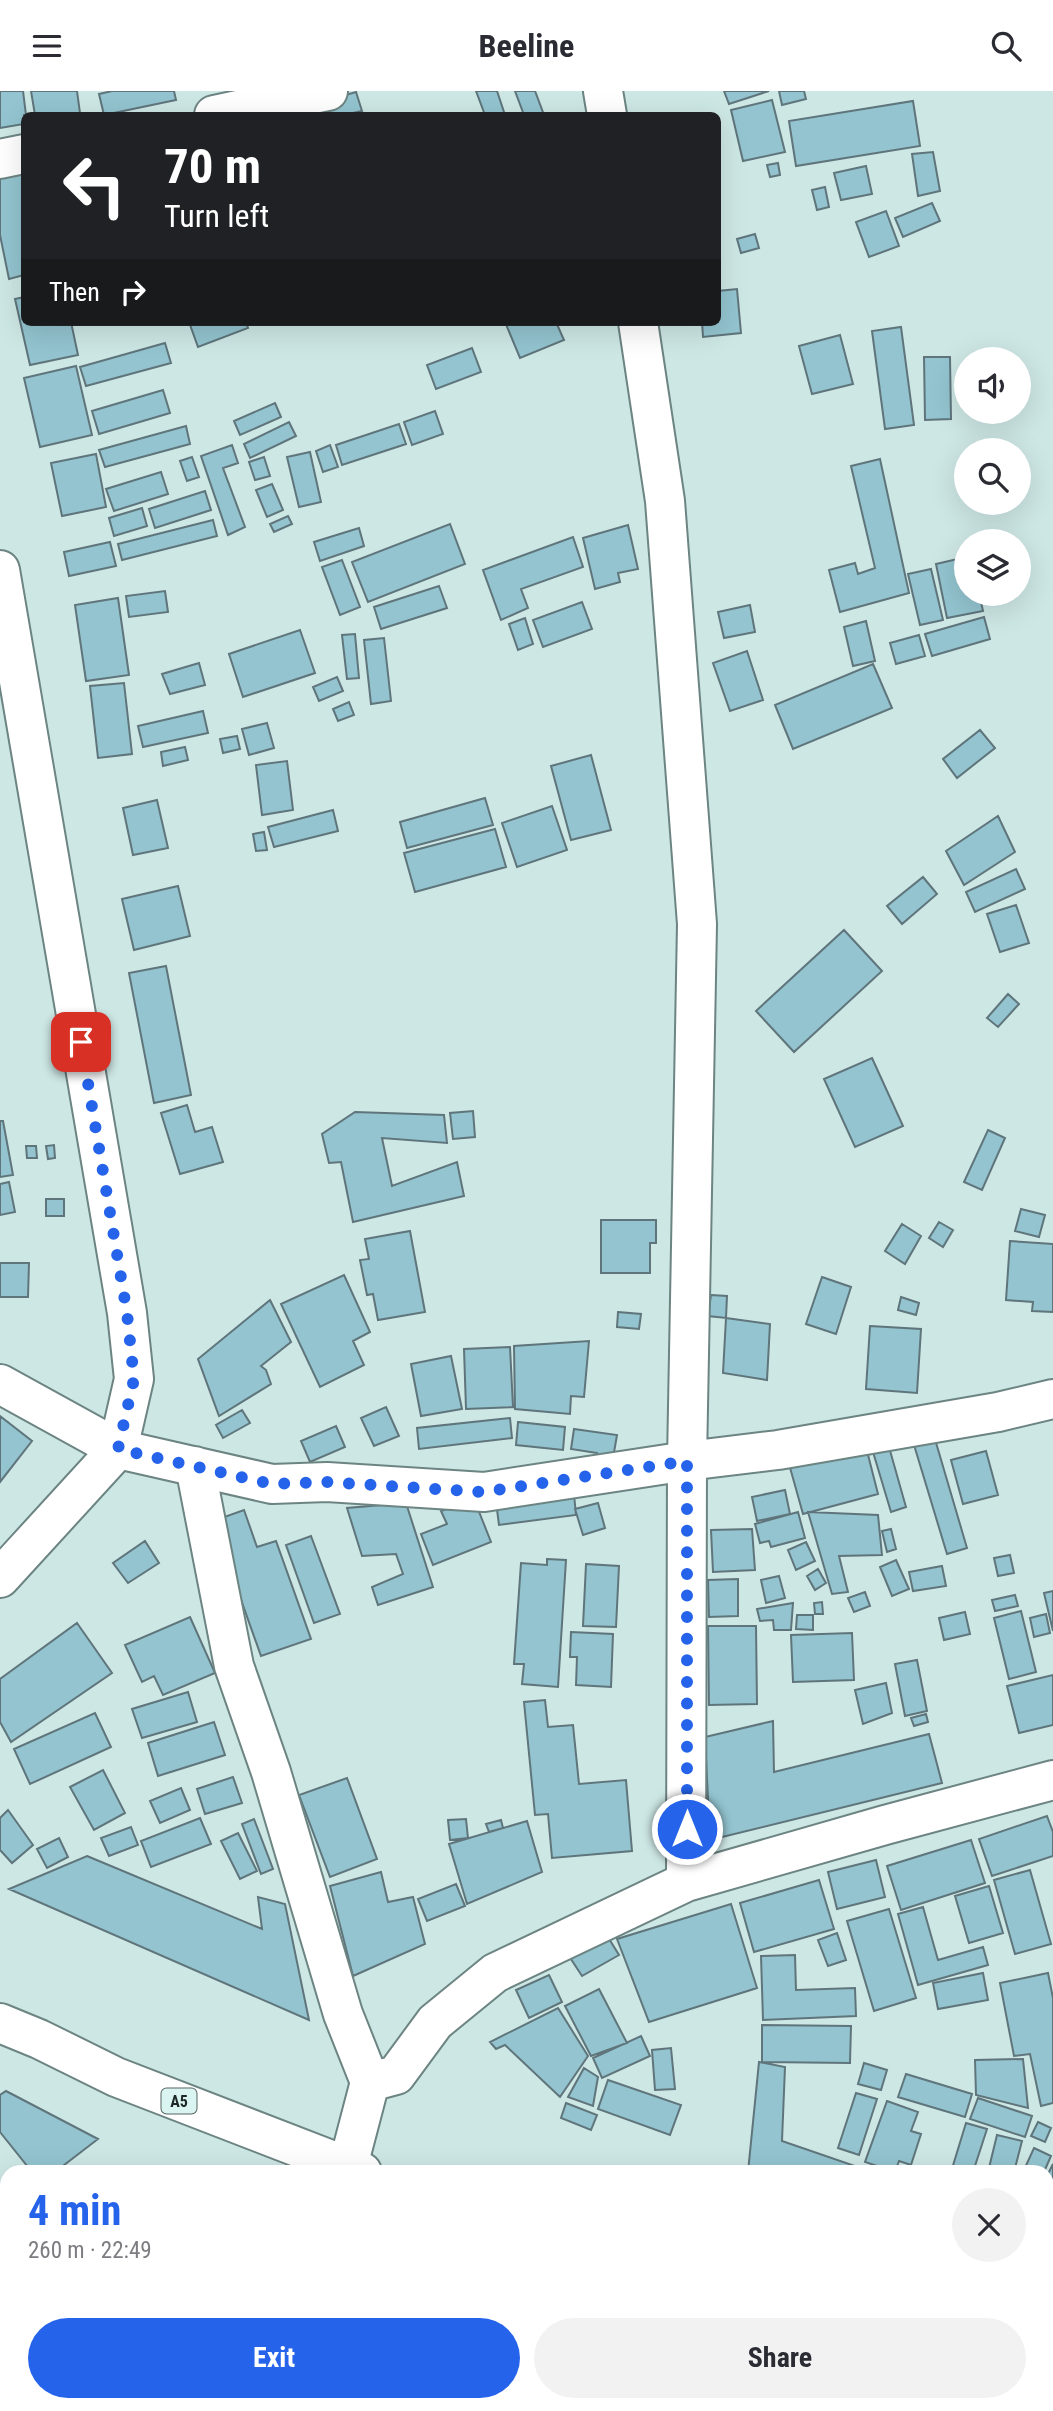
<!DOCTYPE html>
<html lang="en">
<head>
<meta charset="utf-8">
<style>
  :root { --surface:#fff; --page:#f2f2f3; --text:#2b2b33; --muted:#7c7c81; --accent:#2563eb }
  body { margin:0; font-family:"Roboto Condensed",sans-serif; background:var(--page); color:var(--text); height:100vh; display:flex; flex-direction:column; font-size:26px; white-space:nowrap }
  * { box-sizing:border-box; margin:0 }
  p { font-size:23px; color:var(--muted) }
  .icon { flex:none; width:38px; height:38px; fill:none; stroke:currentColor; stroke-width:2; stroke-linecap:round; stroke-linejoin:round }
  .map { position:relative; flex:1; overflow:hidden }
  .panel { position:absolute; left:0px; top:2074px; width:1054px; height:247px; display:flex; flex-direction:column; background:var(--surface); border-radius:21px 21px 0 0; box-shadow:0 7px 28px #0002 }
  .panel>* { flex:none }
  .banner { position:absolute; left:21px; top:21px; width:700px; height:214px; border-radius:10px; box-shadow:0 7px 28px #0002; background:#202124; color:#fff; overflow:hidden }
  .buttons { position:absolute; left:954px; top:256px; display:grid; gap:14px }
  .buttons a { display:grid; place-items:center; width:77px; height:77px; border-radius:50%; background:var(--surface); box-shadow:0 7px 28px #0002; font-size:35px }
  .pin { position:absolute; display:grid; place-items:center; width:60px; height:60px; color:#fff; margin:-30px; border-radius:14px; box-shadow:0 4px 10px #0006 }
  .me { position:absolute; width:77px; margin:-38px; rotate:0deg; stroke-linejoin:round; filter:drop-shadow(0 0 5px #0008) }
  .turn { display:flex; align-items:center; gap:24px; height:147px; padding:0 28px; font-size:32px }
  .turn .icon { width:91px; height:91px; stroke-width:2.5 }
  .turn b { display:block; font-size:49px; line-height:60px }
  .then { display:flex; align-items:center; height:66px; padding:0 28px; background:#0003; gap:14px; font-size:26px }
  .round { display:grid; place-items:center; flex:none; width:74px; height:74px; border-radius:37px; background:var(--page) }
  .head { display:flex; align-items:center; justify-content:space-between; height:119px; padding:0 28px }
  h1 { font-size:42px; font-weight:700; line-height:52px; color:var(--accent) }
  .cta { display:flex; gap:14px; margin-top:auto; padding:14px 28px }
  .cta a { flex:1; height:80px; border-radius:42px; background:var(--accent); color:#fff; font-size:28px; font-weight:700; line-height:80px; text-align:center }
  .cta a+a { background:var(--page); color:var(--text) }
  header { display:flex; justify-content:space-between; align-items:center; height:91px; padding:0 28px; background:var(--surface); font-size:32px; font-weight:700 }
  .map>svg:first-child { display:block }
</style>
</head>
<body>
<header><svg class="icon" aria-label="menu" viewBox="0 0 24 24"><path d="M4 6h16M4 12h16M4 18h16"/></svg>Beeline<svg class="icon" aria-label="search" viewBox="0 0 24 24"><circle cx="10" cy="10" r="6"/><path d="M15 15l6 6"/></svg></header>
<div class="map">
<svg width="1053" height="2320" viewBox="0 0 1053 2320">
  <rect width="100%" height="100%" fill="#cde7e5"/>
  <path fill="#93c4cf" stroke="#5f757b" stroke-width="2" d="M0 0H23L26 24H24V33L0 37Z
    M31 0H77L80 22 62 24H35Z
    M112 0H174L176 9 104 24 99 3Z
    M476 0H497L505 24H485Z
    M515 0H535L544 24H524Z
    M724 0H769L729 13Z
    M779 0H804L806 8 782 14Z
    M356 1 362 20 344 24H317L314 13Z
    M772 9 785 61 743 70 731 19Z
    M913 10 920 55 796 75 789 30Z
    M933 61 940 100 918 105 912 63Z
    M778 72 780 84 770 86 767 74Z
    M866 75 872 103 841 109 834 82Z
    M24 80V184L9 188 0 144V84Z
    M825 96 829 116 817 119 812 99Z
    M932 112 940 130 903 146 895 127Z
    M886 120 899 155 869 166 856 131Z
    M755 143 759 157 741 162 737 148Z
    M737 198 741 242 703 246 702 231H718V200Z
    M24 206V231H71L78 264 30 274 15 208Z
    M189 231H246L248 237 198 256Z
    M505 231H556L564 249 520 267Z
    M901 236 914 334 885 338 872 240Z
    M840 244 853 293 812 303 799 255Z
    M165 252 171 272 86 295 80 276Z
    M472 257 481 281 436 298 427 274Z
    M924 266H950L951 328 925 329Z
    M76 275 92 344 40 356 24 287Z
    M163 299 170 322 99 343 92 320Z
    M275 312 281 326 240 344 234 330Z
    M435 320 443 343 412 354 404 331Z
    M289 331 296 345 250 367 244 353Z
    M399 333 406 353 342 374 336 354Z
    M186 335 190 353 105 376 99 359Z
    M232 354 238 372 223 377 245 436 228 444 201 365Z
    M330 354 338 376 323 381 316 360Z
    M310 361 321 411 299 416 287 366Z
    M96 363 106 416 62 425 51 372Z
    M192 366 199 386 187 390 180 370Z
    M264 366 270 385 255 389 249 371Z
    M880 368 909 502 840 521 829 479 855 472 858 483 875 477 851 375Z
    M161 381 168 403 114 420 106 398Z
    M272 393 283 419 267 426 256 399Z
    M205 400 211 419 155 437 149 418Z
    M142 417 147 435 114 445 109 427Z
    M288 425 292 433 274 441 270 433Z
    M213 429 217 445 122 469 118 453Z
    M450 433 465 473 368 511 352 471Z
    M628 434 638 478 618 482 620 491 595 498 583 447Z
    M359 437 364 455 320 470 314 451Z
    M573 446 583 476 521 498 528 517 501 529 483 479Z
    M110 451 116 475 69 485 64 461Z
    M966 466V502H979L983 520 947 527 936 473Z
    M342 469 360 516 340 524 322 476Z
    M931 478 943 529 920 534 908 483Z
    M439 495 447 517 381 538 374 516Z
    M165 500 168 521 129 526 126 505Z
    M118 507 129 584 86 590 75 514Z
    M582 511 592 538 543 556 533 529Z
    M750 514 755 541 724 547 718 521Z
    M984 526 990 548 932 565 925 543Z
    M525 527 533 553 518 559 509 533Z
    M866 530 875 570 853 575 844 536Z
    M300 539 315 582 243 606 229 563Z
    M355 543 359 587 347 588 342 544Z
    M919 544 925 565 896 573 890 552Z
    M384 547 391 610 371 613 364 549Z
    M747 560 763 609 730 620 713 572Z
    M199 572 205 594 170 603 162 583Z
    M873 573 892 617 793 658 775 614Z
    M337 586 343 600 319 610 313 596Z
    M124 592 132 663 98 667 90 595Z
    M349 611 354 624 338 630 333 618Z
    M203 620 208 642 143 656 138 635Z
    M267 632 274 657 249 664 242 638Z
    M980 639 995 657 957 687 943 668Z
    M237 645 240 658 223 662 220 648Z
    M185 656 188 669 163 675 161 661Z
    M591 664 611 739 571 749 551 675Z
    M287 670 293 719 262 724 256 674Z
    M485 707 493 734 407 757 400 731Z
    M157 709 168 757 133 764 123 717Z
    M552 715 567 759 517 776 502 732Z
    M333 719 338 740 274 756 268 736Z
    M998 725 1015 761 964 794 946 760Z
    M495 738 506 776 415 801 404 762Z
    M264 741 267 759 256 760 253 743Z
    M1016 778 1025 798 975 821 966 801Z
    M923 786 937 803 902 833 887 815Z
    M178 795 190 845 134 859 122 808Z
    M1016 814 1029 852 1000 861 987 823Z
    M844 839 882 880 794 961 756 920Z
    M166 875 191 1004 154 1012 129 882Z
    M1008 903 1019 913 998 936 987 927Z
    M872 967 903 1035 855 1056 824 988Z
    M187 1014 195 1041 212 1036 223 1071 180 1083 161 1022Z
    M473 1020 475 1046 453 1048 450 1022Z
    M355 1021 444 1024 447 1052 382 1047 392 1095 457 1071 464 1105 353 1131 341 1071 329 1072 322 1043Z
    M0 1030H3L13 1084 0 1086Z
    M988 1039 1005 1047 982 1099 964 1091Z
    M54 1054 55 1067 48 1068 46 1055Z
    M26 1055H36L37 1067H27Z
    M9 1091 15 1121 0 1124V1093Z
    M46 1108H64V1125H46Z
    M1021 1118 1045 1124 1039 1146 1015 1140Z
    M601 1129H656V1152H650V1182H601Z
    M939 1131 953 1139 943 1156 929 1147Z
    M902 1133 921 1145 905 1173 885 1160Z
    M410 1140 425 1221 378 1229 373 1203 367 1204 360 1169 369 1168 365 1148Z
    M1010 1150 1053 1153V1221L1032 1220 1033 1211 1006 1209Z
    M0 1172H29L28 1206H0Z
    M344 1184 370 1241 353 1250 364 1274 320 1296 281 1213Z
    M822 1186 851 1196 836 1243 806 1233Z
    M711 1204 727 1205 726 1227 708 1225Z
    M901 1206 919 1212 916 1224 898 1219Z
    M270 1209 291 1251 261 1275 266 1279 271 1293 219 1325 198 1268Z
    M618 1221 641 1223 639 1238 617 1236Z
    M726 1227 770 1233 767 1289 723 1282Z
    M870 1235 921 1238 917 1302 866 1298Z
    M589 1250 584 1306 571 1305 570 1323 515 1318 514 1255Z
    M510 1256 513 1316 466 1318 464 1258Z
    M451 1265 462 1318 421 1325 411 1273Z
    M386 1316 399 1345 374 1355 361 1327Z
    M242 1319 250 1332 223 1347 216 1334Z
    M0 1325 32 1350 0 1391Z
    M510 1327 512 1347 419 1358 417 1337Z
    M518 1331 565 1336 563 1359 516 1354Z
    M336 1335 345 1356 310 1371 301 1350Z
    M574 1338 617 1344 612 1373 595 1370 597 1362 571 1358Z
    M932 1338 967 1457 947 1463 911 1344Z
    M865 1352 878 1403 803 1423 789 1373Z
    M889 1356 906 1416 891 1421 873 1361Z
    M986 1360 998 1404 963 1413 951 1369Z
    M573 1393 576 1424 499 1434 495 1403Z
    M785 1399 790 1423 757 1430 752 1406Z
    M474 1408 491 1451 433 1474 421 1443 447 1433 441 1420Z
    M406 1412 433 1496 378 1514 372 1496 403 1483 396 1463 362 1465 347 1417Z
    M598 1412 605 1437 583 1444 575 1418Z
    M244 1419 257 1456 276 1450 311 1548 261 1565 213 1430Z
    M798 1421 805 1447 771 1456 769 1450 760 1452 755 1433Z
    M808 1421 878 1424 882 1464 839 1465 848 1501 832 1503Z
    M752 1438 755 1479 713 1481 711 1439Z
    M891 1438 896 1458 887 1461 882 1440Z
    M311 1445 340 1523 314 1532 286 1454Z
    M145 1450 159 1472 128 1492 113 1472Z
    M806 1451 815 1470 796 1479 788 1459Z
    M1010 1464 1014 1482 998 1485 994 1467Z
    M547 1468 566 1469 558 1596 522 1593 524 1573H514L521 1472 547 1474Z
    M896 1469 909 1498 892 1505 880 1476Z
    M586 1473 619 1475 616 1536 583 1535Z
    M942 1475 946 1495 913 1500 909 1481Z
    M818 1478 826 1492 815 1499 807 1485Z
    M779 1485 785 1507 766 1512 761 1489Z
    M738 1488V1525L709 1526 708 1489Z
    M1053 1500V1540L1044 1502Z
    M865 1501 870 1515 854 1521 848 1507Z
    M1015 1504 1018 1515 995 1520 992 1509Z
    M822 1511 823 1523H815L814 1512Z
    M793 1512 791 1539H774L773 1529 760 1530 757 1518Z
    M1021 1520 1036 1581 1009 1588 994 1527Z
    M965 1521 970 1543 944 1549 939 1527Z
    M1046 1523 1050 1542 1034 1546 1030 1527Z
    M797 1524H813V1539L796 1538Z
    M190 1526 215 1582 163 1604 154 1585 142 1591 125 1554Z
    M77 1532 112 1582 11 1651 0 1631V1588Z
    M708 1535H756L757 1613 709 1614Z
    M571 1541 613 1543 611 1596 576 1594 577 1566H570Z
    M852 1542 854 1589 793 1591 791 1544Z
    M917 1569 927 1620 905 1625 895 1573Z
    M1053 1584V1634L1019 1642 1007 1595Z
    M886 1592 892 1622 863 1633 855 1599Z
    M188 1601 197 1631 142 1647 132 1618Z
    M545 1609 548 1636 573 1634 579 1693 626 1689 632 1760 552 1767 548 1723 535 1724 524 1611Z
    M95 1622 111 1656 30 1693 14 1658Z
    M926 1623 928 1631 914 1635 911 1627Z
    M773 1630 774 1681 929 1643 942 1692 710 1749 705 1646Z
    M214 1631 225 1664 158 1685 148 1652Z
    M103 1679 125 1722 94 1739 70 1696Z
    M233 1686 242 1712 205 1723 197 1698Z
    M347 1687 377 1768 330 1786 299 1704Z
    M181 1697 190 1719 160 1732 150 1710Z
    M8 1719 33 1754 12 1772 0 1759V1727Z
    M1047 1725 1053 1741V1765L992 1785 979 1748Z
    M200 1727 211 1753 151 1776 141 1750Z
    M254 1728 273 1778 261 1783 242 1733Z
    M466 1728 468 1747 450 1749 448 1729Z
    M501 1729 503 1737 489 1741 486 1733Z
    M527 1730 542 1781 467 1813 449 1753Z
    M131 1736 138 1754 109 1765 101 1747Z
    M238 1742 257 1780 240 1788 221 1750Z
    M59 1747 68 1766 47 1777 37 1758Z
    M971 1749 985 1792 901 1819 887 1775Z
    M87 1765 262 1838 258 1806 285 1813 309 1929 9 1798Z
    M876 1769 885 1806 837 1818 828 1781Z
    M1030 1779 1051 1853 1015 1863 994 1789Z
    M381 1781 388 1811 413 1806 425 1853 353 1885 330 1795Z
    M819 1789 834 1838 754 1861 740 1812Z
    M456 1793 465 1815 427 1830 418 1808Z
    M989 1795 1003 1842 969 1852 955 1805Z
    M731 1813 757 1897 649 1931 617 1848Z
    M923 1816 938 1869 983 1856 988 1874 918 1894 898 1823Z
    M889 1818 916 1907 874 1920 847 1830Z
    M837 1842 846 1869 828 1875 818 1849Z
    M606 1843 619 1864 582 1885 569 1865Z
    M795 1864 796 1899 855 1897 856 1925 763 1929 761 1865Z
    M983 1882 988 1909 938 1918 933 1892Z
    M1048 1882 1053 1907V2012L1041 2015 1030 1963 1014 1965 1000 1892Z
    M549 1884 562 1911 529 1927 516 1899Z
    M599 1898 627 1952 591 1965 565 1915Z
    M558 1917 588 1965 560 2006 505 1954 496 1958 490 1951Z
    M762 1934 851 1935 850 1972 762 1971Z
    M641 1945 650 1965 602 1987 593 1967Z
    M671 1957 675 1998 655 1999 652 1959Z
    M1023 1968 1028 2017 976 2004 975 1969Z
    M759 1971 785 1976 782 2050 858 2076 856 2081H748Z
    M864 1972 887 1979 881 1999 858 1993Z
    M584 1977 598 1986 593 2015 568 2006Z
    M906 1983 972 2003 965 2026 898 2006Z
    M608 1989 681 2014 670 2044 598 2018Z
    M6 2000 98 2048 55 2081H32L0 2041V2004Z
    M856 2002 877 2008 859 2064 838 2057Z
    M978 2007 1032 2025 1025 2046 970 2028Z
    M887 2010 918 2021 911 2040 921 2043 911 2074 899 2070 895 2081 865 2071Z
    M566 2012 597 2024 591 2039 561 2027Z
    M1038 2031 1051 2037 1045 2051 1031 2045Z
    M966 2032 987 2038 973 2081H951Z
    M997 2044 1022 2050 1014 2081H988Z
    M1034 2057 1051 2065 1044 2081H1023Z
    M1053 2073V2131L1050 2138 1046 2136V2087Z
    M1046 2141 1053 2143V2210L1046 2208Z
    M7 2204V2254L0 2260V2210Z
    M16 2314H94L97 2318 6 2320Z
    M108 2314H160L164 2320H106L104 2316Z
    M303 2314H327L330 2320H287Z
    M552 2314H693L689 2320H554Z
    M700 2314H728L738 2320H696Z"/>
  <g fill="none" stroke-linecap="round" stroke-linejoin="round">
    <defs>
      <path id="minor" d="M603 0 607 24
        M214 24 328 0
        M0 68 24 63
        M638 231 665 410 697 833 687 1370 686 1791
        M0 1293 118 1358 272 1393 327 1391 484 1401 687 1370 778 1359 998 1321 1053 1308
        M195 1375 234 1575 271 1681 343 1923 370 1991 348 2075
        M370 1991 396 1984 435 1931 495 1882 686 1791 885 1734 1053 1689
        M215 2314 218 2320
        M513 2314 516 2320
        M806 2314 809 2320"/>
      <path id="major" d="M0 479 127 1222 134 1288 118 1358 0 1487
        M0 1932 39 1948 116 1986 362 2081
        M953 2314 971 2320"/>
    </defs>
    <use href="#minor" stroke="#6c8482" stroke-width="42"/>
    <use href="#major" stroke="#6c8482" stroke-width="42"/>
    <use href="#minor" stroke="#fff" stroke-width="38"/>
    <use href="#major" stroke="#fff" stroke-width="38"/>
  </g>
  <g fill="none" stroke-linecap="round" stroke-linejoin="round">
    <path stroke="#2563eb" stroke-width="12" stroke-dasharray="0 21.6" d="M81 951 127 1222 134 1288 118 1358 272 1393 327 1391 484 1401 687 1370V1738"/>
  </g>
  <g text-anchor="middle" stroke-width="5" stroke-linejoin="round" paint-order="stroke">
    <rect fill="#daf4f2" stroke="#566463" stroke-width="2" x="161.5" y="1997.5" width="35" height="25" rx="5"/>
    <g font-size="16" font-weight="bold" fill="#1d2726">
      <text x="179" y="2016">A5</text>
    </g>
  </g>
</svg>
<div class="buttons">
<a><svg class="icon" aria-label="sound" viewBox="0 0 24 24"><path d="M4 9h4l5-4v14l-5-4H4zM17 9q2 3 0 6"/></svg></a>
<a><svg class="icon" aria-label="search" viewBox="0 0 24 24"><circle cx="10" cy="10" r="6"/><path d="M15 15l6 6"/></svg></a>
<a><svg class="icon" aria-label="layers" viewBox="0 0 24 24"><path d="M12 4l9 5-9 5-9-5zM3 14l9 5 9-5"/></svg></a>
</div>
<div class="pin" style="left:81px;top:951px;background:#d93025"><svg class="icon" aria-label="arrive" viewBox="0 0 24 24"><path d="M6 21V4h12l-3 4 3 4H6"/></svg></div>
<svg class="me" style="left:687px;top:1738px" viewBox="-20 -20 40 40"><circle r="17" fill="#2563eb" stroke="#fff" stroke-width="3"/><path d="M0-11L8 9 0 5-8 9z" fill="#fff"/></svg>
<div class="banner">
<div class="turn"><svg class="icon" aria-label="left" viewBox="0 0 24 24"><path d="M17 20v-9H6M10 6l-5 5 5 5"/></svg><div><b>70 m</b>Turn left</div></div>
<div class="then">Then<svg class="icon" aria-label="right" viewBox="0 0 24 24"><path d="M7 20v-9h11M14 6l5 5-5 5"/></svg></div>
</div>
<section class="panel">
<div class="head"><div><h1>4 min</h1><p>260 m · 22:49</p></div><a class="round"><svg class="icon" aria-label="close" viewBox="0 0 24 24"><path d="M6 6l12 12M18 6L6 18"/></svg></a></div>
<div class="cta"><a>Exit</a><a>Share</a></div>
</section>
</div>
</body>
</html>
